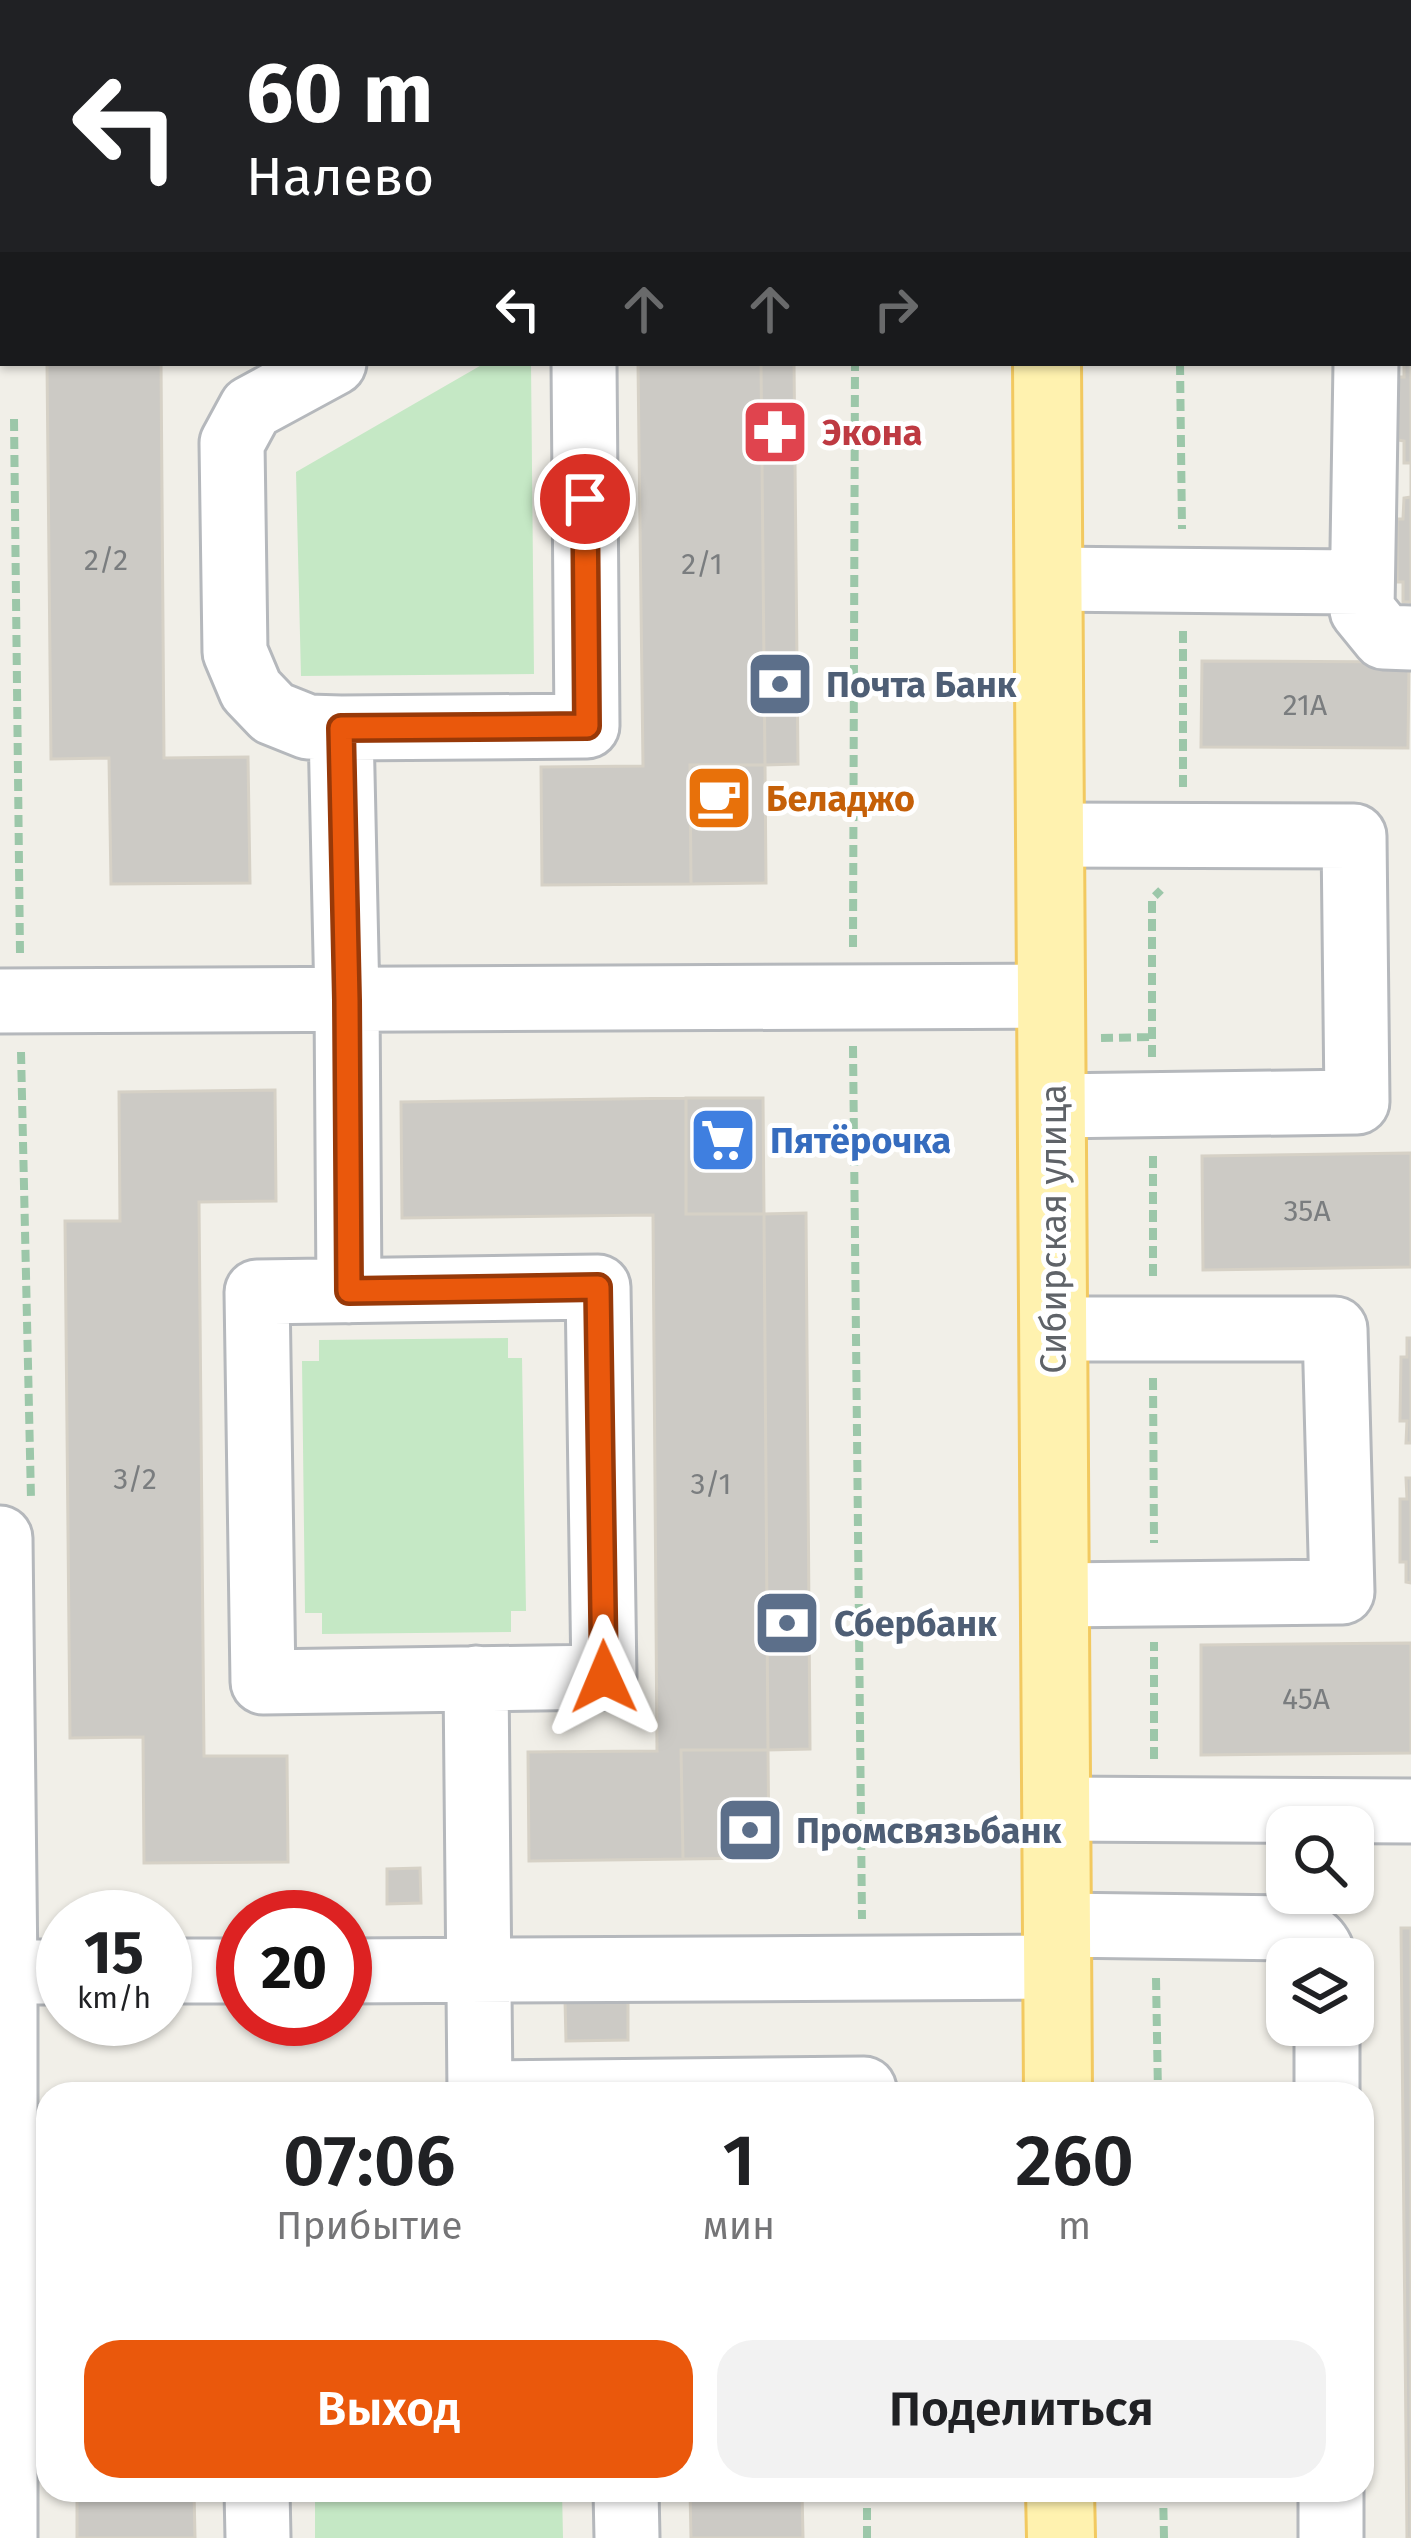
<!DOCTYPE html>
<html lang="ru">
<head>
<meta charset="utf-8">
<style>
  :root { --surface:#fff; --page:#f2f2f2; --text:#202124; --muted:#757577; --accent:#ea580c }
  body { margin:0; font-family:"Fira Sans",sans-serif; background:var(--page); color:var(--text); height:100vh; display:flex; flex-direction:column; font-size:45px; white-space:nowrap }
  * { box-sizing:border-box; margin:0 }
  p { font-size:39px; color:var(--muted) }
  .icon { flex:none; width:66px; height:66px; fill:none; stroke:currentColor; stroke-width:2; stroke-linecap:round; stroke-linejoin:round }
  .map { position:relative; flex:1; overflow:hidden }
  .panel { position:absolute; left:36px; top:2082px; width:1338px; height:420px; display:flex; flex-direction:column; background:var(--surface); border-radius:36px; box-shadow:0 3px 9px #0004 }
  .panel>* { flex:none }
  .banner { position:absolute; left:0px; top:0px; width:1413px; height:366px; box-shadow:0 3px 9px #0004; background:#202124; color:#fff; overflow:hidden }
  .buttons { position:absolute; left:1266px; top:1806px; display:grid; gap:24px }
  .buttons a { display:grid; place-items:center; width:108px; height:108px; border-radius:24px; background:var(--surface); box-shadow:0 3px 9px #0004; font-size:60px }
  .speed { position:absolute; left:36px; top:1890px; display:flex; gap:24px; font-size:60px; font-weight:700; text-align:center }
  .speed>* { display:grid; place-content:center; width:156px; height:156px; border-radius:50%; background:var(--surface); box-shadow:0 3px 9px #0004; line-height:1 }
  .speed small { font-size:30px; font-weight:400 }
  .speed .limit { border:18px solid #d22; background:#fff; color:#111 }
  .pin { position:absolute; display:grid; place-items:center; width:102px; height:102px; color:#fff; margin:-51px; border:6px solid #fff; border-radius:50%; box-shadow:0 3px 12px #0007 }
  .me { position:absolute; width:132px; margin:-66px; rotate:359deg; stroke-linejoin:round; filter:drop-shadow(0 0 9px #0008) }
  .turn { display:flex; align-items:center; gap:42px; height:252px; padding:0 48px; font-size:54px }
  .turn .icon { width:156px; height:156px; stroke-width:2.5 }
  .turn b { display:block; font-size:84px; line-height:102px }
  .lanes { display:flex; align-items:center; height:114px; padding:0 48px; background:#0003; justify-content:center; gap:60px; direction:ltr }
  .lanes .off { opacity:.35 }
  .eta { display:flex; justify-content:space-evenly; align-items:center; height:204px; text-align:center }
  .eta b { font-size:72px; font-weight:600; line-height:84px }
  .action { display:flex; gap:24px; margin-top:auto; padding:24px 48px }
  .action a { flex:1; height:138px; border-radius:36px; background:var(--accent); color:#fff; font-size:48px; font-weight:600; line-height:138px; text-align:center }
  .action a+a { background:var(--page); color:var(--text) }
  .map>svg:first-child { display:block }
</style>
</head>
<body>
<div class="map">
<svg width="1411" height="2538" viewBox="0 0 1411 2538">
  <rect width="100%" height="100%" fill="#f1efe8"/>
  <path fill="#c5e8c5" d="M485 363H531L534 674 301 676 296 472Z
    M508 1338V1358H522L526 1611H511V1632L322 1634V1613H305L302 1361H319V1340Z
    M315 2490H562L563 2538H315Z"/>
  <path fill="#cccac5" stroke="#d6d1c6" stroke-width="3" d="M1211 0H1376V3H1211Z
    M1411 358V622V602H1403V582H1397V519H1403L1404 498 1411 497V463H1404V441L1398 440V377H1404V363H1410Z
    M47 363H161L164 758 248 757 250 883 111 884 109 758 51 759Z
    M638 363H761L765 765H690L691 884 542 885 541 767 643 766Z
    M761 363H794L798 764 765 765Z
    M1202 661 1409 662 1408 748 1201 747Z
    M690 765H765L766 883 691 884Z
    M275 1090 276 1201 199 1202 204 1756H287L288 1862 144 1863 143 1737 70 1738 65 1221H120L119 1092Z
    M686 1098V1214H764L768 1750H681L683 1859 529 1861 528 1752 657 1751 653 1215 402 1218 401 1102Z
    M686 1098H763L764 1214H686Z
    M1411 1153V1267L1203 1270 1202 1156Z
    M806 1213 810 1749 768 1750 764 1214Z
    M1407 1338H1411V1443H1406L1407 1421H1400L1401 1357H1407Z
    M1406 1478H1411V1583L1406 1582V1562H1400V1499H1407Z
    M1411 1643V1753L1201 1755V1645Z
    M681 1750H768L769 1858 683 1859Z
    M420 1868 421 1903 387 1904V1869Z
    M1401 1928H1411V2538H1407Z
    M565 2000H628V2040L566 2041Z
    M77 2490H194L195 2538H77Z
    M690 2490H802L803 2538H691Z"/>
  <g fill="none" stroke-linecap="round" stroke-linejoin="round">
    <defs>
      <path id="minor" d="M50 0 52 3
        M361 3 369 0
        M1410 136H1411
        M0 261 3 256
        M334 363 251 408 232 443 235 652 251 690 273 713 308 727 341 728 587 726 584 363
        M1366 363 1362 610 1384 637 1411 638
        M1048 579 1361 582
        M341 728 347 1000 349 1291
        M1050 835 1354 836 1357 1102 1052 1106
        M0 1001 1051 996
        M598 1287 604 1677 263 1682 257 1292Z
        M1053 1329H1335L1342 1592 1055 1595
        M0 1538 5 1972V2538
        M476 1678 480 2094
        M1056 1809 1411 1811
        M1058 1925 1290 1928C1308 1934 1320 1940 1324 1959
        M165 1971H243
        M345 1971 1057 1967
        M0 1972H63
        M1327 2025V2094
        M480 2093 864 2089
        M257 2490 258 2538
        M626 2490 627 2538
        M1331 2538V2490"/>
      <path id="major" d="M1045 0V3
        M1047 363 1058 2094
        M1060 2490 1061 2538"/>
    </defs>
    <use href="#minor" stroke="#b5b8bc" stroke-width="69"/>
    <use href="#major" stroke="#f2c960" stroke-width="72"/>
    <path stroke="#9cc7a9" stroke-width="8" stroke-dasharray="12 6" stroke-linecap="butt" d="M852 0V3
      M1178 0V3
      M1180 363 1182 529
      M14 419 20 953
      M1183 787V628
      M853 947 855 363
      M1101 1038 1152 1037
      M853 1046 862 1919
      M21 1052 31 1499
      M1152 1057V899L1161 890
      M1153 1156V1279
      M1153 1378 1154 1543
      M1154 1759V1642
      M1156 1978 1158 2094
      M867 2490V2538
      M1163 2490 1164 2538"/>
    <use href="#minor" stroke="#fff" stroke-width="63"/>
    <use href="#major" stroke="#fff2af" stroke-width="66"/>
  </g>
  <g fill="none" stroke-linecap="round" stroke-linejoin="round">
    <defs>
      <path id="route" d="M585 499 587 726 341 728 347 1000 349 1291 598 1287 604 1677"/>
    </defs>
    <use href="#route" stroke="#983908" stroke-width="30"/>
    <use href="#route" stroke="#ea580c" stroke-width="21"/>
  </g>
  <defs>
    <symbol id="pharmacy-square" viewBox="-11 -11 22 22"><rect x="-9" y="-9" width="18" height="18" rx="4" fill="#e0444e" stroke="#fff"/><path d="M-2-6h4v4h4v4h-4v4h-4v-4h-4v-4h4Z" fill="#fff"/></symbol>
    <symbol id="bank-square" viewBox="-11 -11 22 22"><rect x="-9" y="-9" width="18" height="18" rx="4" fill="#5c6f8a" stroke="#fff"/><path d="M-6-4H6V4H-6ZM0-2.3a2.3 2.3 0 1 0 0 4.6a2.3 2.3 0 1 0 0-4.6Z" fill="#fff"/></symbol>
    <symbol id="cafe-square" viewBox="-11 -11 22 22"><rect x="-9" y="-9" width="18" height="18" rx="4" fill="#e8710a" stroke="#fff"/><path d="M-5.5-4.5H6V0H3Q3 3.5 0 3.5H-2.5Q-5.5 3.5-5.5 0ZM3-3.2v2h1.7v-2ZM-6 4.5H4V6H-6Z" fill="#fff"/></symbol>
    <symbol id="supermarket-square" viewBox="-11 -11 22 22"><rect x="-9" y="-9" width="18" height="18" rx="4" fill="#3f7fe0" stroke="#fff"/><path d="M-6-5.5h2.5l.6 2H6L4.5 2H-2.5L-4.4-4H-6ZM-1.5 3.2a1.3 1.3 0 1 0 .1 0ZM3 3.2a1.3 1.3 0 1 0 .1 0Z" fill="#fff"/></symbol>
  </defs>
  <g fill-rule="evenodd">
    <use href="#pharmacy-square" x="737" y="394" width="76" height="76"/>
    <use href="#bank-square" x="742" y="646" width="76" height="76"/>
    <use href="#cafe-square" x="681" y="760" width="76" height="76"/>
    <use href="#supermarket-square" x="685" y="1102" width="76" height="76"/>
    <use href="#bank-square" x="749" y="1585" width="76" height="76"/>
    <use href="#bank-square" x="712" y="1792" width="76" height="76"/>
  </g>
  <g text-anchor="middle" stroke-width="10" stroke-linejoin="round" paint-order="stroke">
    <g font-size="30" fill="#7a7d7f">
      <text x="106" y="570">2/2</text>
      <text x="702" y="574">2/1</text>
      <text x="1305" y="715">21А</text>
      <text x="1307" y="1221">35А</text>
      <text x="135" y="1489">3/2</text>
      <text x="711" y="1494">3/1</text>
      <text x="1306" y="1709">45А</text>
    </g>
    <g font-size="36" font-weight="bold" fill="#be3a42" stroke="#fff" text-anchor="start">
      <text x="822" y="445">Экона</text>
    </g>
    <g font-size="36" font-weight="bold" fill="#4e5e75" stroke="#fff" text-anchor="start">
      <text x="826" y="697">Почта Банк</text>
      <text x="834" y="1636">Сбербанк</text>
      <text x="796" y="1843">Промсвязьбанк</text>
    </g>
    <g font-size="36" font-weight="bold" fill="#c56008" stroke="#fff" text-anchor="start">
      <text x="766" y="811">Беладжо</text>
    </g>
    <g font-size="36" font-weight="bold" fill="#366cbe" stroke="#fff" text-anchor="start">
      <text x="770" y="1153">Пятёрочка</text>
    </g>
    <g font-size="36" fill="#5f6368" stroke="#fff">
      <text transform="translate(1053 1229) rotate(-90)" y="13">Сибирская улица</text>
    </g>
  </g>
</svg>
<div class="buttons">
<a><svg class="icon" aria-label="search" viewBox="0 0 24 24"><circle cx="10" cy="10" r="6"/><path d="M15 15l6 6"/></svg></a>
<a><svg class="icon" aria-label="layers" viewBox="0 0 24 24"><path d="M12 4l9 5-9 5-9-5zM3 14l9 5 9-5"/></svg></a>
</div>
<div class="speed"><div>15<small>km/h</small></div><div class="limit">20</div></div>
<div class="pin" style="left:585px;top:499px;background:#d93025"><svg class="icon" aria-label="arrive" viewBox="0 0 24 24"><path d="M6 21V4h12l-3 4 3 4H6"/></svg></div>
<svg class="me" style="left:604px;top:1677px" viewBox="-20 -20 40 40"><path d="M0-17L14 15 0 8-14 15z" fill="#ea580c" stroke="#fff" stroke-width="4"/></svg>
<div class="banner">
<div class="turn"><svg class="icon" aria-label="left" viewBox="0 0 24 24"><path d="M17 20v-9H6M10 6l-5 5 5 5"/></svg><div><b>60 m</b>Налево</div></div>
<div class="lanes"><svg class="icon" aria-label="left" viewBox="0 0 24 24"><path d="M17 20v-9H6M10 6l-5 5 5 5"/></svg><svg class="icon off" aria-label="ahead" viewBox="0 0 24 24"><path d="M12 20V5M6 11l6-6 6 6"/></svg><svg class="icon off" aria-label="ahead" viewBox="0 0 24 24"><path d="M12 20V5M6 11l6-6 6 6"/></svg><svg class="icon off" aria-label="right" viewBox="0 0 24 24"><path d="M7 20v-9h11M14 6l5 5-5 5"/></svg></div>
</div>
<section class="panel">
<div class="eta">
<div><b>07:06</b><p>Прибытие</p></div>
<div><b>1</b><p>мин</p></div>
<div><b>260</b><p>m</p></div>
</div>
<div class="action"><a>Выход</a><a>Поделиться</a></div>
</section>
</div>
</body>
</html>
